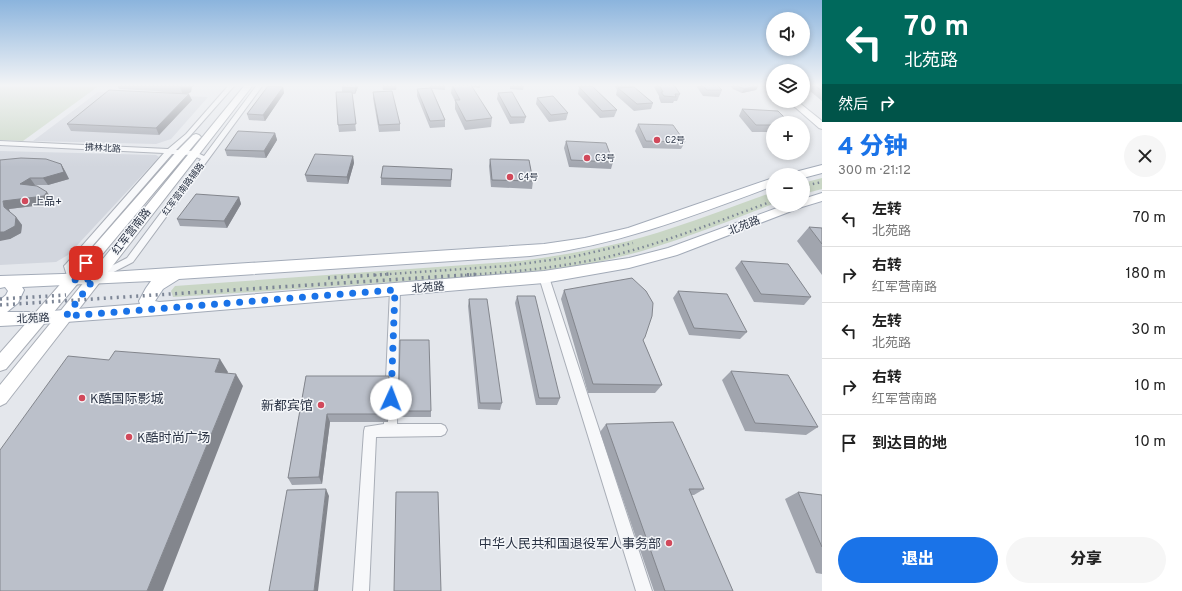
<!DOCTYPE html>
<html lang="zh">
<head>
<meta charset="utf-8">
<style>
  :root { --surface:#fff; --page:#f6f6f6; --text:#222; --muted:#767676; --line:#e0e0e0; --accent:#1a73e8 }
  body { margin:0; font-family:Overpass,"Noto Sans SC",sans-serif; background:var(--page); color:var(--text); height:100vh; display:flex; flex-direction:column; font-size:15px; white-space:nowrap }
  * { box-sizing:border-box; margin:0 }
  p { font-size:13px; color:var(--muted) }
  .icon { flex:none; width:22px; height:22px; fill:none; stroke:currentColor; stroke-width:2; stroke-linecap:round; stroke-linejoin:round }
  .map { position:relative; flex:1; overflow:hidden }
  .sheet { display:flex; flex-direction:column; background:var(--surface); width:360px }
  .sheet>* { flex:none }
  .hud { background:#00695c; color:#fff; overflow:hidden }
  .buttons { position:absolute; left:766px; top:12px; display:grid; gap:8px }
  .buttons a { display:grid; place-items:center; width:44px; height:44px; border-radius:50%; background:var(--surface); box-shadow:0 2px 6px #0003; font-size:20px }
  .pin { position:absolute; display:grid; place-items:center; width:34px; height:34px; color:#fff; margin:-17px; border-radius:8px; box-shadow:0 2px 6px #0006 }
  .me { position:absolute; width:44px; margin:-22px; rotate:2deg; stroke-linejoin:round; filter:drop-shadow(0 0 3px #0008) }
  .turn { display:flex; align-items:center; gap:14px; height:84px; padding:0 16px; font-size:18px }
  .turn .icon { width:52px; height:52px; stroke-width:2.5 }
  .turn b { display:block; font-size:28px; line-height:34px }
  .then { display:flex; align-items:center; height:38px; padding:0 16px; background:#0003; gap:8px; font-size:15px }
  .round { display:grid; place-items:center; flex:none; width:42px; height:42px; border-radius:21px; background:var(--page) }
  .overview { display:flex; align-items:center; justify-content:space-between; height:68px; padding:0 16px }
  h1 { font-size:24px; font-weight:800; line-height:30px; color:var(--accent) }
  .primary-button { display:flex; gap:8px; margin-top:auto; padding:8px 16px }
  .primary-button a { flex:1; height:46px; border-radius:24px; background:var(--accent); color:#fff; font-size:16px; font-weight:800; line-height:46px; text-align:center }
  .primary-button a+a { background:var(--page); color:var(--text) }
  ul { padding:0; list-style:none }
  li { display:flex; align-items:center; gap:12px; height:56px; padding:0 16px; border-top:1px solid var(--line) }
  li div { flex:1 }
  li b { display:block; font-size:15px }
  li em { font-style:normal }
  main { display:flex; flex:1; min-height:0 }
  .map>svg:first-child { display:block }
</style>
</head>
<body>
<main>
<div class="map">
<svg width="822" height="591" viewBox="0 0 822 591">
  <rect width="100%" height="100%" fill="#e4e7ec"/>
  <path fill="#d2d6de" d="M98 92 208 97 171 139 156 144 33 141Z
    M0 151 156 155 159 157 68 255 56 262 0 265Z"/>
  <path fill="#c9d6c5" d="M0 85H100L23 141 0 140Z
    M822 178V189L803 194V183Z
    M773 192V204C718 225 664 247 607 260 547 274 485 276 424 280 341 286 257 292 173 297L171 291 175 286 520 261C572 254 623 245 672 228 706 217 740 204 773 192Z"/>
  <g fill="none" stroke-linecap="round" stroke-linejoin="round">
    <defs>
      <path id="street" d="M229 85H235L190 136 176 150 193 151 204 156 257 85H263L133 262 100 279H94L92 277 94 275 127 258 201 159 191 155 172 154 74 267 77 280 75 282H69L64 266 66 264 164 153 0 145V141L168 149 186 134Z
        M544 274 549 277 652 591H636L539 277Z
        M395 286 398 287 400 290 397 424H441L445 426 447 430 445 434 441 436 376 437 369 591H353L364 431 365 427 384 424 390 290 392 287Z"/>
      <path id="secondary" d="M245 85H253L6 403 0 406V385Z
        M788 101H797L822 121V129L819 128Z
        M196 134 199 135 201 137 199 139 6 369 0 371V353L178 150 193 135Z"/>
      <path id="primary" d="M822 165V173L803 178V175H793L795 172Z
        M773 178V186C693 216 615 246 530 256L179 279 163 289 155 301 159 302 544 271 629 258 668 248 785 205H803V199L822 193V201L802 207 677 255 629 268 544 283 160 315 39 324 0 326V300L6 295 8 291 5 287 0 288V276L94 273 544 244 585 238 628 228ZM151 281 146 288 139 301 140 304 39 312H7L18 303 24 290 22 287Z"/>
    </defs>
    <use href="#street" stroke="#a9aeb7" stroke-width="2"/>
    <use href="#secondary" stroke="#a9aeb7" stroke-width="2"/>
    <use href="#primary" stroke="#a3abb8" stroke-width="2"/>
    <use href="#street" fill="#f7f8fa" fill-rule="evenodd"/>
    <use href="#secondary" fill="#fff" fill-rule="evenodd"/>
    <use href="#primary" fill="#fff" fill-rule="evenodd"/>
    <path stroke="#7d8696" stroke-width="2.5" stroke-dasharray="1.5 3.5" stroke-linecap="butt" d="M803 186 822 182
      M375 275 507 266 572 257 633 243
      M465 275C515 272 566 267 615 255 669 241 721 220 773 201"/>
    <path stroke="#7d8696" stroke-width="3.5" stroke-dasharray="2 4.5" stroke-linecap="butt" d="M328 278 390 274
      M0 299 66 295
      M0 305 480 274"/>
  </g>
  <path fill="#a1a5ae" d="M117 85H194L192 87 191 92 187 94 192 100 159 135 71 131 67 124 172 93 155 91 119 89Z
    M359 85 355 94H352L356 131 339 132 338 125 342 92V87Z
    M382 85H397L396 90H383Z
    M430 85H445V90L432 89 445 120V127L430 128 417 96V89L430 88Z
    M452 85H480V88L472 87 492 118 491 127 465 130 455 109V101L451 93Z
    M510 85H524L523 90 510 89Z
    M578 85H592V86L617 110 614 117 600 118 578 94 579 87H578Z
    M614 85H634L633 87 653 103 651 109 634 111 616 95 617 90Z
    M655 85H674L680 94 677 101H674L673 103H661L659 98V96L654 87Z
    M698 85H719L718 86 722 90 719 97 703 96 697 87Z
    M730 85H759L756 90 742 93 733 89Z
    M814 85H822V101L810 91Z
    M283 87 284 93 265 121 249 120 247 114Z
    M373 92 400 124V131L379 132 373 98Z
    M498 93 526 117 524 123 510 124 497 99Z
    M537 98 568 113 566 120 549 122 536 104Z
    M742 109 773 123V132H752L739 116Z
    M638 124 685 142 681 149 643 148 635 131Z
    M275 133 277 140 266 158 227 156 225 150Z
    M566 141 613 162 611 169 569 167 564 148Z
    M353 156 354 163 348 184 307 182 305 175Z
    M490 159 533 181 532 189 491 187 489 166Z
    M0 160 61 164 65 171 69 179 48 185H35L52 199 50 204 9 209 10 212 16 217 22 225 21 233 10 239Z
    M452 169 451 187 381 185V178Z
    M239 197 241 204 227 228 180 226 177 219Z
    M809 227 822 228V275L797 241Z
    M741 261 811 297 804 305 754 302 735 268Z
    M564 290 645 337 643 340 662 385 655 393H588L561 299Z
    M678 291 747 332 740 339 689 335 673 298Z
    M517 296 560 398 557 405H536L515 303Z
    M469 299 502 403 500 410 478 409 468 306Z
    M731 371 818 427 806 435 745 431 722 380Z
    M306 376 389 385 388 422H330L322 484 292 485 288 478Z
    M397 411H431V417H397Z
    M606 424 704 489 694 495H691L733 591H654L600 432Z
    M798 492 822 495V574L816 573 785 499Z"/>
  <path fill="#83868d" d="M179 85H194L192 87 191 92 183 95Z
    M356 85H359L355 94V88Z
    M759 85 756 90 742 93 744 89Z
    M283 87 284 93 265 121 263 115Z
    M189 94 192 100 159 135 156 128Z
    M275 133 277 140 266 158 264 151Z
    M353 156 354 163 348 184 347 177Z
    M61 164 65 171 69 179 48 185 43 178Z
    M30 178 35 185 25 191 20 184Z
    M47 192 52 199 50 204 9 209 10 214 4 207 3 201Z
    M239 197 241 204 227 228 224 221Z
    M16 217 22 225 21 233 10 239 0 241V232Z
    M220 359 228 372 222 385 215 372Z
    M236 374 243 386 163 591H147Z
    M389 376V385L388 422 387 414Z
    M327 414 330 422 322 484 319 477Z
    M326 489 329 496 318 591H314Z"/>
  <path fill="#bbc0ca" stroke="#83868d" d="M343 85H356L355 88 342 87Z
    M452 85H471L492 118 466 121 455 100H460Z
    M659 85H674L680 94H675L676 97 664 96 661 92H663Z
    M702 85H717L722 90H707Z
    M736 85H759L744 89Z
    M814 85H822V91Z
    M268 86 283 87 263 115 247 114Z
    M592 86 617 110 602 111 579 87Z
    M634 87 653 103 637 104 618 88Z
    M431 88 445 120 430 121 417 89Z
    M109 90 189 94 156 128 67 124Z
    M392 91 400 124 379 125 373 92Z
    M336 92H352L356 124 338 125Z
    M512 92 526 117H511L498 93Z
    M553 96 568 113 551 115 537 98Z
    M742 109 778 111 790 123H773V125H756Z
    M638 124 673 125 685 142 646 141Z
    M238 131 275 133 264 151 225 150Z
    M566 141 606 143 613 162 571 160Z
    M315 154 353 156 347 177 305 175Z
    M21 158 46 159 61 164 64 172 43 178H30L20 184 37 186 47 192 44 196 3 201 4 207 16 217 15 226 4 232H0V160Z
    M490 159 529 160 533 181 492 180Z
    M383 166 452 169 451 180 381 178Z
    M196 194 239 197 224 221 177 219Z
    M809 227 822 228V244Z
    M741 261 788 264 811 297 761 294Z
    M632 278 646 291 653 303 652 316 645 337 643 340 662 385 593 384 564 290Z
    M678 291 727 294 747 332 694 328Z
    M517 296H535L560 398H539Z
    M469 299H487L502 403H480Z
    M400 340H429L431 411H397V384H399Z
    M115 351 220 359 215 372 236 374 147 591H0V450L68 356 109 360Z
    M731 371 788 375 818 427 755 423Z
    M306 376H389L387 414H327L319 477 288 478Z
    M673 422 704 489H689L733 591H665L606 424Z
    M326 489 314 591H269L287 490Z
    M396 492H438L441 591H394Z
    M798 492 822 495V547Z"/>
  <linearGradient id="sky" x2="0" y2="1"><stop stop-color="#8bb4dd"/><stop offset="0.51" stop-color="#f3f4f6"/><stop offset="1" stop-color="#f3f4f6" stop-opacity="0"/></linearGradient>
  <rect width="822" height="167" fill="url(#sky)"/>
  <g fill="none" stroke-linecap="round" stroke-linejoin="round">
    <path stroke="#1a73e8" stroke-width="7" stroke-dasharray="0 12.6" d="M86 263 72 280 94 279 66 316 395 290 391 399"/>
  </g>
  <g fill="#d1495b" stroke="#f4f6f9" stroke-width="1.5">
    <circle cx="657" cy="140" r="4"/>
    <circle cx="587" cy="158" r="4"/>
    <circle cx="510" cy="177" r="4"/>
    <circle cx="25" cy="201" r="4"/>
    <circle cx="82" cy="398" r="4"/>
    <circle cx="321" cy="405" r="4"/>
    <circle cx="129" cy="437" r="4"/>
    <circle cx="669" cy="543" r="4"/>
  </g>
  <g text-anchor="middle" stroke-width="3" stroke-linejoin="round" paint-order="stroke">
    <g font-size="9" fill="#2b3445" stroke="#f4f6f9" text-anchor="start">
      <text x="665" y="143">C2号</text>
      <text x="595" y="161">C3号</text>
      <text x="518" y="180">C4号</text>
    </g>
    <g font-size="9" fill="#2b3445" stroke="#f4f6f9">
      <text transform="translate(103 148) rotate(3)" y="3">拂林北路</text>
      <text transform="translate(183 189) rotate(-53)" y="3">红军营南路辅路</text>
    </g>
    <g font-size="11" fill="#2b3445" stroke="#f4f6f9" text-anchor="start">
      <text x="33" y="205">上品+</text>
    </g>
    <g font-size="11" fill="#2b3445" stroke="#f4f6f9">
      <text transform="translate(744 225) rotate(-21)" y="4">北苑路</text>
      <text transform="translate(131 231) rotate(-52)" y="4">红军营南路</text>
      <text transform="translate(428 287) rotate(-5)" y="4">北苑路</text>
      <text transform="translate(33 318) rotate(-3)" y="4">北苑路</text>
    </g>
    <g font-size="13" fill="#2b3445" stroke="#f4f6f9" text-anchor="start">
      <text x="90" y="403">K酷国际影城</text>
      <text x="313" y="410" text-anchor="end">新都宾馆</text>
      <text x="137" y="442">K酷时尚广场</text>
      <text x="661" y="548" text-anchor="end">中华人民共和国退役军人事务部</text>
    </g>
  </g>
</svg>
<div class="buttons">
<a><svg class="icon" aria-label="sound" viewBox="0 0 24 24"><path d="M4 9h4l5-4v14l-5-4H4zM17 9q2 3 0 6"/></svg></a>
<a><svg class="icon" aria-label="layers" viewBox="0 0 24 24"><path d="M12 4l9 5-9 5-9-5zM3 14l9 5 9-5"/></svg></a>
<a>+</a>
<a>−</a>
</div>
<div class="pin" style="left:86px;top:263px;background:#d93025"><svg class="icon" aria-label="arrive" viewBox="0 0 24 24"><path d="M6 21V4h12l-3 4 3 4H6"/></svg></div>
<svg class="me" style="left:391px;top:399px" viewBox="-20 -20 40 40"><circle r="19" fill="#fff"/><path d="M0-13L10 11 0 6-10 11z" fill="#1a73e8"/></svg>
</div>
<section class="sheet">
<div class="hud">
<div class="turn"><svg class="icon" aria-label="left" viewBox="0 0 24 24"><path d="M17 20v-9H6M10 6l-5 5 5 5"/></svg><div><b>70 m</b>北苑路</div></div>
<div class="then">然后<svg class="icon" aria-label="right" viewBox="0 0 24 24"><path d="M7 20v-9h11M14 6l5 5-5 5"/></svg></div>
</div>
<div class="overview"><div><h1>4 分钟</h1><p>300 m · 21:12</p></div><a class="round"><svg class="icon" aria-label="close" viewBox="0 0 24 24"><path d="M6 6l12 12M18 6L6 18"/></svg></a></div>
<ul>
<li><svg class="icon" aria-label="left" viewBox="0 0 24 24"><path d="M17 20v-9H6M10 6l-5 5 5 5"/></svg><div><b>左转</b><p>北苑路</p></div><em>70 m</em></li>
<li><svg class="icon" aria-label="right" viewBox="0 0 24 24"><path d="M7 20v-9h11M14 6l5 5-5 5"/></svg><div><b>右转</b><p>红军营南路</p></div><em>180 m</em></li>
<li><svg class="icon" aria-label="left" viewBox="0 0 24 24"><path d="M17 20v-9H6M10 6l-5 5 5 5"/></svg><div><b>左转</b><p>北苑路</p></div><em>30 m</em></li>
<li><svg class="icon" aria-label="right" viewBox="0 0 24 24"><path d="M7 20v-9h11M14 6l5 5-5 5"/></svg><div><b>右转</b><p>红军营南路</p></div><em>10 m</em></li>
<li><svg class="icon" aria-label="arrive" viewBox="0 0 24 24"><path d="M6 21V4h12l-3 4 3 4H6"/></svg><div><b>到达目的地</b></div><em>10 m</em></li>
</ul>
<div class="primary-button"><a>退出</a><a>分享</a></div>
</section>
</main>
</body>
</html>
